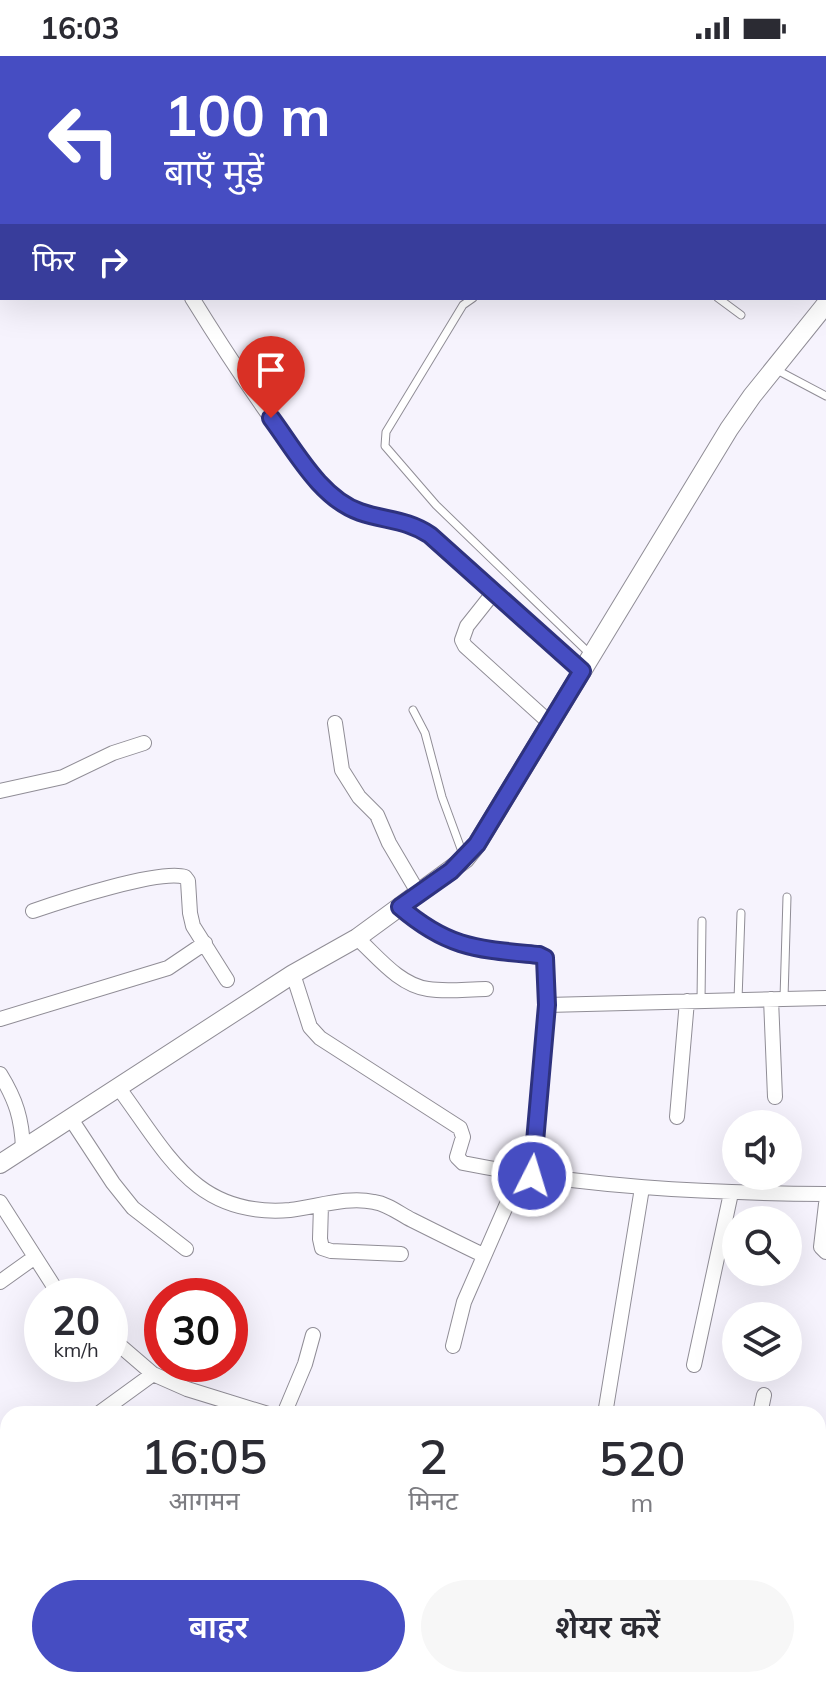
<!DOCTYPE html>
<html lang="hi">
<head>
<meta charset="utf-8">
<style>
  :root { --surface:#fff; --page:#f7f7f7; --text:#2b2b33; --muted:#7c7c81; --accent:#464dc2 }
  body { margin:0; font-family:Mulish,"Noto Sans Devanagari",sans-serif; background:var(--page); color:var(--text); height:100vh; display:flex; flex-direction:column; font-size:30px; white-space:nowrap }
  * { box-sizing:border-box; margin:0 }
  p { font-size:26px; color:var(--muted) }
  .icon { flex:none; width:44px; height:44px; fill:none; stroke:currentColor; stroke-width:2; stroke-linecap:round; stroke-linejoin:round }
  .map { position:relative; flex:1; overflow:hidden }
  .drawer { position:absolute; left:0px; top:1350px; width:826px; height:282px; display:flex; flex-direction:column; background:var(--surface); border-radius:24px 24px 0 0; box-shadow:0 8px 32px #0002 }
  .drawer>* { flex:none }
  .hud { position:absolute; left:0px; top:0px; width:826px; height:244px; box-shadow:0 8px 32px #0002; background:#464dc2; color:#fff; overflow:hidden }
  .buttons { position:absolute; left:722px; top:1054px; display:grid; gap:16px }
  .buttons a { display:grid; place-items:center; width:80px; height:80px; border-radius:50%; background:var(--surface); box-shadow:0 8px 32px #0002; font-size:40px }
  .speed { position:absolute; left:24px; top:1222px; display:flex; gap:16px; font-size:40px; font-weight:700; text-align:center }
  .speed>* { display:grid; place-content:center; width:104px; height:104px; border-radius:50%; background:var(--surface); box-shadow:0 8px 32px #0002; line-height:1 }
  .speed small { font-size:20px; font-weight:400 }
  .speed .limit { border:12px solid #d22; background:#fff; color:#111 }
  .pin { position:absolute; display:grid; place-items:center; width:68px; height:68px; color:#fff; margin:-82px -34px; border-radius:50% 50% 50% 0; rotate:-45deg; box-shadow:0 0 8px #0007 }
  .pin .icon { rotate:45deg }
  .me { position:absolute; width:88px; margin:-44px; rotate:5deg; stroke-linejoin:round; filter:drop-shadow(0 0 6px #0008) }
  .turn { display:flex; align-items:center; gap:28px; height:168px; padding:0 32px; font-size:36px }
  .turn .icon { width:104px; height:104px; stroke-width:2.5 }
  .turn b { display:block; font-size:56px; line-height:68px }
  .then { display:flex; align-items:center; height:76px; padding:0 32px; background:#0003; gap:16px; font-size:30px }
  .eta { display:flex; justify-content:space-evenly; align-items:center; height:136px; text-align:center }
  .eta b { font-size:48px; font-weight:600; line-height:56px }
  .primary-button { display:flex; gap:16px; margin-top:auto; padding:16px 32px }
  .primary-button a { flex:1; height:92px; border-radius:48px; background:var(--accent); color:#fff; font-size:32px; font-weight:600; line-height:92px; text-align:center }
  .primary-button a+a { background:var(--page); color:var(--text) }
  .status { display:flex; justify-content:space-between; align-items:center; height:56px; padding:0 40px; background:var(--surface); direction:ltr }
  .status svg { height:22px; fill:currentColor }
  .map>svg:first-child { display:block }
</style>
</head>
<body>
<div class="status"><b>16:03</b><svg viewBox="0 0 49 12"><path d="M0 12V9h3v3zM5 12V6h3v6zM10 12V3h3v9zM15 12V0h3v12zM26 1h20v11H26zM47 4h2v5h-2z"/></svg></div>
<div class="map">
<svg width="826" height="1631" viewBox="0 0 826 1631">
  <rect width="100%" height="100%" fill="#f6f3fd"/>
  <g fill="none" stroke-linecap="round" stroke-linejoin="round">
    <defs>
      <path id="service" d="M534 0 536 2
        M473 242 463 249 386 376 385 390 436 449 590 598
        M718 242 741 259
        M775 313 826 340
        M413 654 425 677 442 741 464 801
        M784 942 787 841
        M738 944 741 857
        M701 945 702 865"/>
      <path id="minor" d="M629 0 631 2
        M255 2 256 0
        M824 171 826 173
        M192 242C221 289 251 335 284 380 301 403 317 428 340 445 366 465 399 458 430 479L582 615
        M494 536 467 570 462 584 465 590 550 667
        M335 667 342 714 359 741 377 759 389 787 419 838
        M0 735 63 721 113 697 144 687
        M400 851C449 894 477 893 539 899L545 902 547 949 532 1120
        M33 855C62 845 160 813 185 821L188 825 190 857 193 870 227 924
        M357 882C377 900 399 929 428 933 447 936 467 933 486 933
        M293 918 310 971 320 982 460 1072 463 1081 457 1101 463 1107C583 1131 704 1137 826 1138
        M771 943 775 1041
        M547 949 826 942
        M0 963 168 912 205 887
        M0 1018C16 1044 22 1063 23 1093
        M118 1031C167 1097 195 1162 290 1154 317 1151 347 1140 374 1146 388 1148 400 1158 412 1164 436 1176 460 1188 483 1199
        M677 1061 687 945
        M71 1063 113 1127 133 1152 186 1193
        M0 1146 60 1240
        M826 1148 821 1191 826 1196
        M321 1149 320 1183 322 1192 331 1195 401 1198
        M0 1226 35 1201
        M110 1281 153 1318 187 1333 268 1358
        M453 1290 464 1246 520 1118
        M694 1309 731 1137
        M98 1358 153 1318
        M284 1358 305 1308 313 1279
        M605 1358 642 1132
        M760 1358 764 1339
        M818 1441 826 1442
        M0 1445 8 1448
        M818 1586 826 1587
        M0 1588 8 1591
        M106 1624 118 1631
        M263 1624 275 1631
        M403 1631 405 1624
        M569 1631 571 1624
        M780 1631 781 1624"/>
      <path id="tertiary" d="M0 1108 293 918 357 882 465 803 477 788 729 373 752 340 826 248"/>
    </defs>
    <use href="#service" stroke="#908d96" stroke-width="9"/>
    <use href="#minor" stroke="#908d96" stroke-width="16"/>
    <use href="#tertiary" stroke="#908d96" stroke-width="20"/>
    <use href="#service" stroke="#fff" stroke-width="7"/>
    <use href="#minor" stroke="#fff" stroke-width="14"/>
    <use href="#tertiary" stroke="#fff" stroke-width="18"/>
  </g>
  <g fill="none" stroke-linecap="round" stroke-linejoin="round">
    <defs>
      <path id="route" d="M271 362C295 394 320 442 360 456 386 465 406 463 430 479L582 615 477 788 451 815 400 851C449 893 478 893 539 899L545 902 547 949 532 1120"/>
    </defs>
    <use href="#route" stroke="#2e327e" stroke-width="20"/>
    <use href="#route" stroke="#464dc2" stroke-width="14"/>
  </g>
</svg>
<div class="buttons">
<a><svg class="icon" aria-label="sound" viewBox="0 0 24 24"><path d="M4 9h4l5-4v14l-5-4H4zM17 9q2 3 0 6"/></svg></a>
<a><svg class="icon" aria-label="search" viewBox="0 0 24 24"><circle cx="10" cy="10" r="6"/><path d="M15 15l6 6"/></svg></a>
<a><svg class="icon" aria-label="layers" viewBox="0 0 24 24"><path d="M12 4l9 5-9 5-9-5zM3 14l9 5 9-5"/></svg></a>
</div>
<div class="speed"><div>20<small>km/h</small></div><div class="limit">30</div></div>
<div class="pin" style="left:271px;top:362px;background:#d93025"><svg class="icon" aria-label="arrive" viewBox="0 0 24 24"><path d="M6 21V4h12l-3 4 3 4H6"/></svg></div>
<svg class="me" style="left:532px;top:1120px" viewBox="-20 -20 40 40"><circle r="17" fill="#464dc2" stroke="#fff" stroke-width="3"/><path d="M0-11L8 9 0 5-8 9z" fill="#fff"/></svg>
<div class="hud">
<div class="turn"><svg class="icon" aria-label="left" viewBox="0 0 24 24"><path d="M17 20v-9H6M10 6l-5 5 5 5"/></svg><div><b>100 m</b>बाएँ मुड़ें</div></div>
<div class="then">फिर<svg class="icon" aria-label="right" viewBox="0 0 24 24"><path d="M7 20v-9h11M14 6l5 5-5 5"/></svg></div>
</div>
<section class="drawer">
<div class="eta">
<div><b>16:05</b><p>आगमन</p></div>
<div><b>2</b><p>मिनट</p></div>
<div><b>520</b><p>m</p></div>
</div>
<div class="primary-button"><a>बाहर</a><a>शेयर करें</a></div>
</section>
</div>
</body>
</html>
